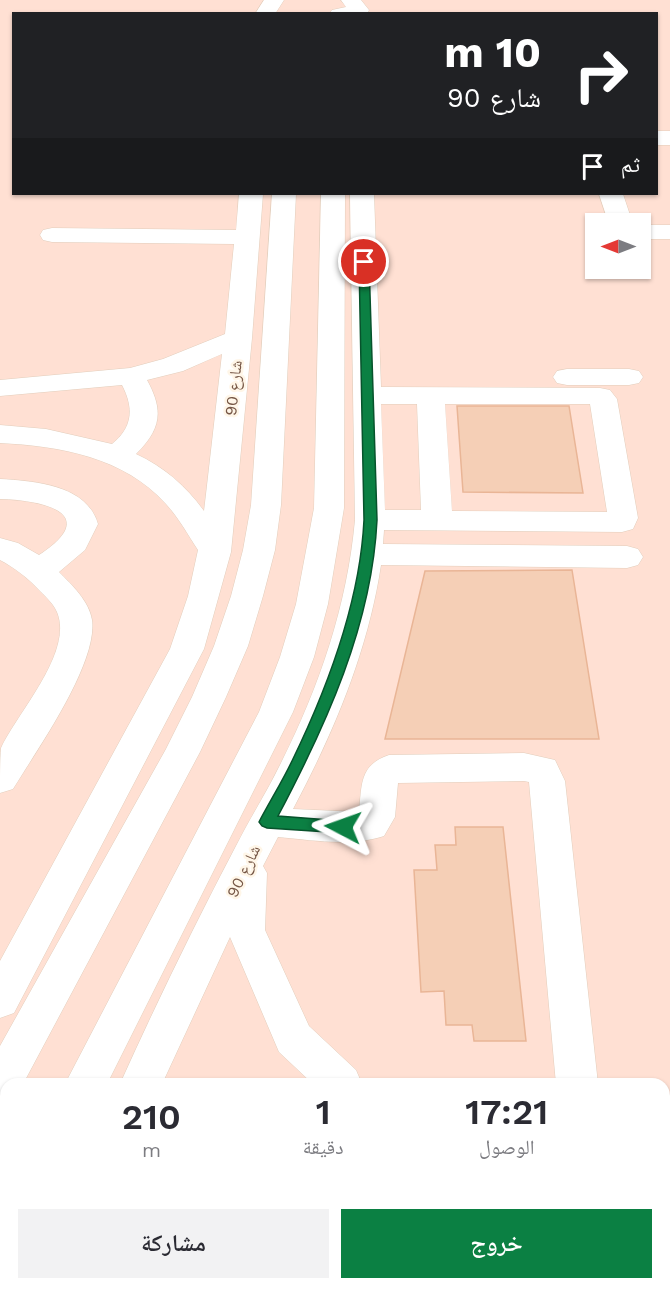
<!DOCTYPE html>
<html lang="ar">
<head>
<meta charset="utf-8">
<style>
  :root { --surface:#fff; --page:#f2f2f3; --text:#2b2b33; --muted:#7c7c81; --accent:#0b8043 }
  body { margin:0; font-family:"Work Sans","Noto Naskh Arabic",sans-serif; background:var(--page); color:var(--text); direction:rtl; height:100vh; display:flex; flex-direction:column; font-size:22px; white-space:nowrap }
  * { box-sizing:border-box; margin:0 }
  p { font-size:20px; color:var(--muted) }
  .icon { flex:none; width:33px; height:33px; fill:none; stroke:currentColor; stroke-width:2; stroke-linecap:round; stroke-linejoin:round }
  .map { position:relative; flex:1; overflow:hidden; direction:ltr }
  .side { position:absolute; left:0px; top:1078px; width:670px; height:212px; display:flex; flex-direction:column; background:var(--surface); border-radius:18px 18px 0 0; box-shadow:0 2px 4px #0004; direction:rtl }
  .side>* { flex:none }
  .banner { position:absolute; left:12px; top:12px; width:646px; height:183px; border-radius:0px; box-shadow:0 2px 4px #0004; direction:rtl; background:#202124; color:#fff; overflow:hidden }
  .needle { width:39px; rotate:270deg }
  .tools { position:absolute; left:585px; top:213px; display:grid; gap:12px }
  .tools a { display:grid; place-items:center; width:66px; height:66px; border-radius:0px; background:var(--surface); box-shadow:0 2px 4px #0004; font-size:30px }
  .pin { position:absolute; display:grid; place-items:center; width:51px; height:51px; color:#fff; margin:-26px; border:3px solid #fff; border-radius:50%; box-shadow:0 2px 6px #0007 }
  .me { position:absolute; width:66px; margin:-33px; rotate:274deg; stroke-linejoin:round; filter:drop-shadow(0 0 4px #0008) }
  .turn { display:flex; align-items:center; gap:21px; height:126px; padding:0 18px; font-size:27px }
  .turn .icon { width:78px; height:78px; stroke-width:2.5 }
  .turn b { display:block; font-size:42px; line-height:51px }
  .then { display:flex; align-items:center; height:57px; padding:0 18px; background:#0003; gap:12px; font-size:22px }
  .eta { display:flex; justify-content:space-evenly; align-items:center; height:102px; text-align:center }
  .eta b { font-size:36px; font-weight:600; line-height:42px }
  .action { display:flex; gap:12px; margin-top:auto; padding:12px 18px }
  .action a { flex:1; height:69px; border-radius:0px; background:var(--accent); color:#fff; font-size:24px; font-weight:600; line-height:69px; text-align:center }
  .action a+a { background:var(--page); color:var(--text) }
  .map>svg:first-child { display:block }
</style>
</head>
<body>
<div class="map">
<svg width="670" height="1289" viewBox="0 0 670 1289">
  <rect width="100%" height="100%" fill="#fef2e1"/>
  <path fill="#ffe0d3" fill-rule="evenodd" d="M0 0H670V1289H0ZM14 14H657V194H14ZM596 224H640V268H596ZM6 1084H664V1284H6Z"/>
  <path fill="#f5cfb6" stroke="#e9b596" stroke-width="1.5" d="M457 406H569L583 493 463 492Z
    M572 570 599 739H385L425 571Z
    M455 827H503L526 1041H474L472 1025H446L444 991 421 992 414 870H437L435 845H456Z"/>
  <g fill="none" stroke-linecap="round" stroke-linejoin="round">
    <defs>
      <path id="minor" d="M264 0H284L275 14H255Z
        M341 0H361L369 10 367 14H329L332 10 346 7Z
        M657 131H670V145H657Z
        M239 194H263L252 338 231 552 204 649 14 1013 0 1018V961L170 649 188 596 198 550C188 535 179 518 166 504 124 457 60 446 0 443V425L46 429 112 444C133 427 134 408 122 385L0 396V380L130 368 163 359 225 334 234 244 52 242 43 240 40 235 43 230 52 228 236 230ZM222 354 206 494 204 511C186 486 164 467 136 454 161 429 164 411 147 380L183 371Z
        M272 194H296L281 505 275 550 263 596 248 646 226 697 200 752 23 1084H6V1103L0 1105V1046L166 749 192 697 214 646 231 596 243 550 251 505Z
        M321 194H345L344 508 328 604 314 657 293 712 107 1084H65L259 712 280 657 296 604 314 508Z
        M350 194H374L381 387 600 388 610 390 617 399 638 518 633 529 622 532 384 530 383 544 627 546 638 549 643 557 638 565 627 568 381 565C368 651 334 732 293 809L359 812C362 785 359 765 389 755L524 753 555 760 565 781 598 1084H556L529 782 524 781 398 783 395 817 384 836C351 847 312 840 278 837L263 866 267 873 265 930 309 1026 356 1070 362 1084H313L279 1052 230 937 162 1084H120C156 1004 195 924 236 846 250 818 267 792 281 763 320 685 347 606 355 520ZM381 404H417L421 510H385ZM445 404H590L607 512 452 511Z
        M599 194H623L633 224H609Z
        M640 225H670V239H640Z
        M567 369H629L639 371 643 377 639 383 629 385H567L557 383 553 377 557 371Z
        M0 479C35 481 87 485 98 524L85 550 59 572C72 585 89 601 92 620 98 664 36 751 13 789L0 793C0 780 0 759 1 748 17 713 74 652 57 612 53 603 46 597 40 591 28 578 15 568 0 560V538L18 543 39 555C103 513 42 500 0 499Z
        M664 1139H670V1181H664Z
        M664 1239H670V1285L662 1284H664Z
        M6 1263V1284H33L31 1289H0V1265Z
        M43 1284H89L88 1289H42Z
        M255 1284H309L307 1289H253Z
        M491 1284H537V1289H491Z"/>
    </defs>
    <use href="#minor" stroke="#e2cebc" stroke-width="1"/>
    <use href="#minor" fill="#fff" fill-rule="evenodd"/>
  </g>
  <path fill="#0b8043" stroke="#07532c" stroke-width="1.5" d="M364 259 369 262 377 520C372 625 326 725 278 816L343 821 348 822 351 827 348 831 343 833 267 828 262 826 259 822C270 801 282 782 292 761 328 687 360 603 364 520L359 262Z"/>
  <g text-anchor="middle" stroke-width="5" stroke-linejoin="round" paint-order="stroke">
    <g font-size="16" fill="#765746" stroke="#fff6e8">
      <text transform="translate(233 388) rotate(-84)" y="6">شارع 90</text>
      <text transform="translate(243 871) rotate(-64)" y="6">شارع 90</text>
    </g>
  </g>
</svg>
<div class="tools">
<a><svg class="needle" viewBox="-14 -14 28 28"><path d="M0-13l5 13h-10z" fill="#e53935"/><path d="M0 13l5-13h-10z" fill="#7c7c81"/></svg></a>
</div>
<div class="pin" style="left:364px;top:262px;background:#d93025"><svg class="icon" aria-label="arrive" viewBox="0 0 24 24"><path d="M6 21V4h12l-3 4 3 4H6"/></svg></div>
<svg class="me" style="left:343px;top:827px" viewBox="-20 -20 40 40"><path d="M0-17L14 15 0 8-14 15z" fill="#0b8043" stroke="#fff" stroke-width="4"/></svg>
<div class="banner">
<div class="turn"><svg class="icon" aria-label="right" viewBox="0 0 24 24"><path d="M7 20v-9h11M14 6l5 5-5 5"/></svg><div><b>10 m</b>شارع 90</div></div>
<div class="then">ثم<svg class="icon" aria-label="arrive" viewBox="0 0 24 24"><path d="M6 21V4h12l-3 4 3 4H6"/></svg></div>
</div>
<section class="side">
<div class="eta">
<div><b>17:21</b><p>الوصول</p></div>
<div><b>1</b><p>دقيقة</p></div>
<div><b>210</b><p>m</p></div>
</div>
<div class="action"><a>خروج</a><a>مشاركة</a></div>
</section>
</div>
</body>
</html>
